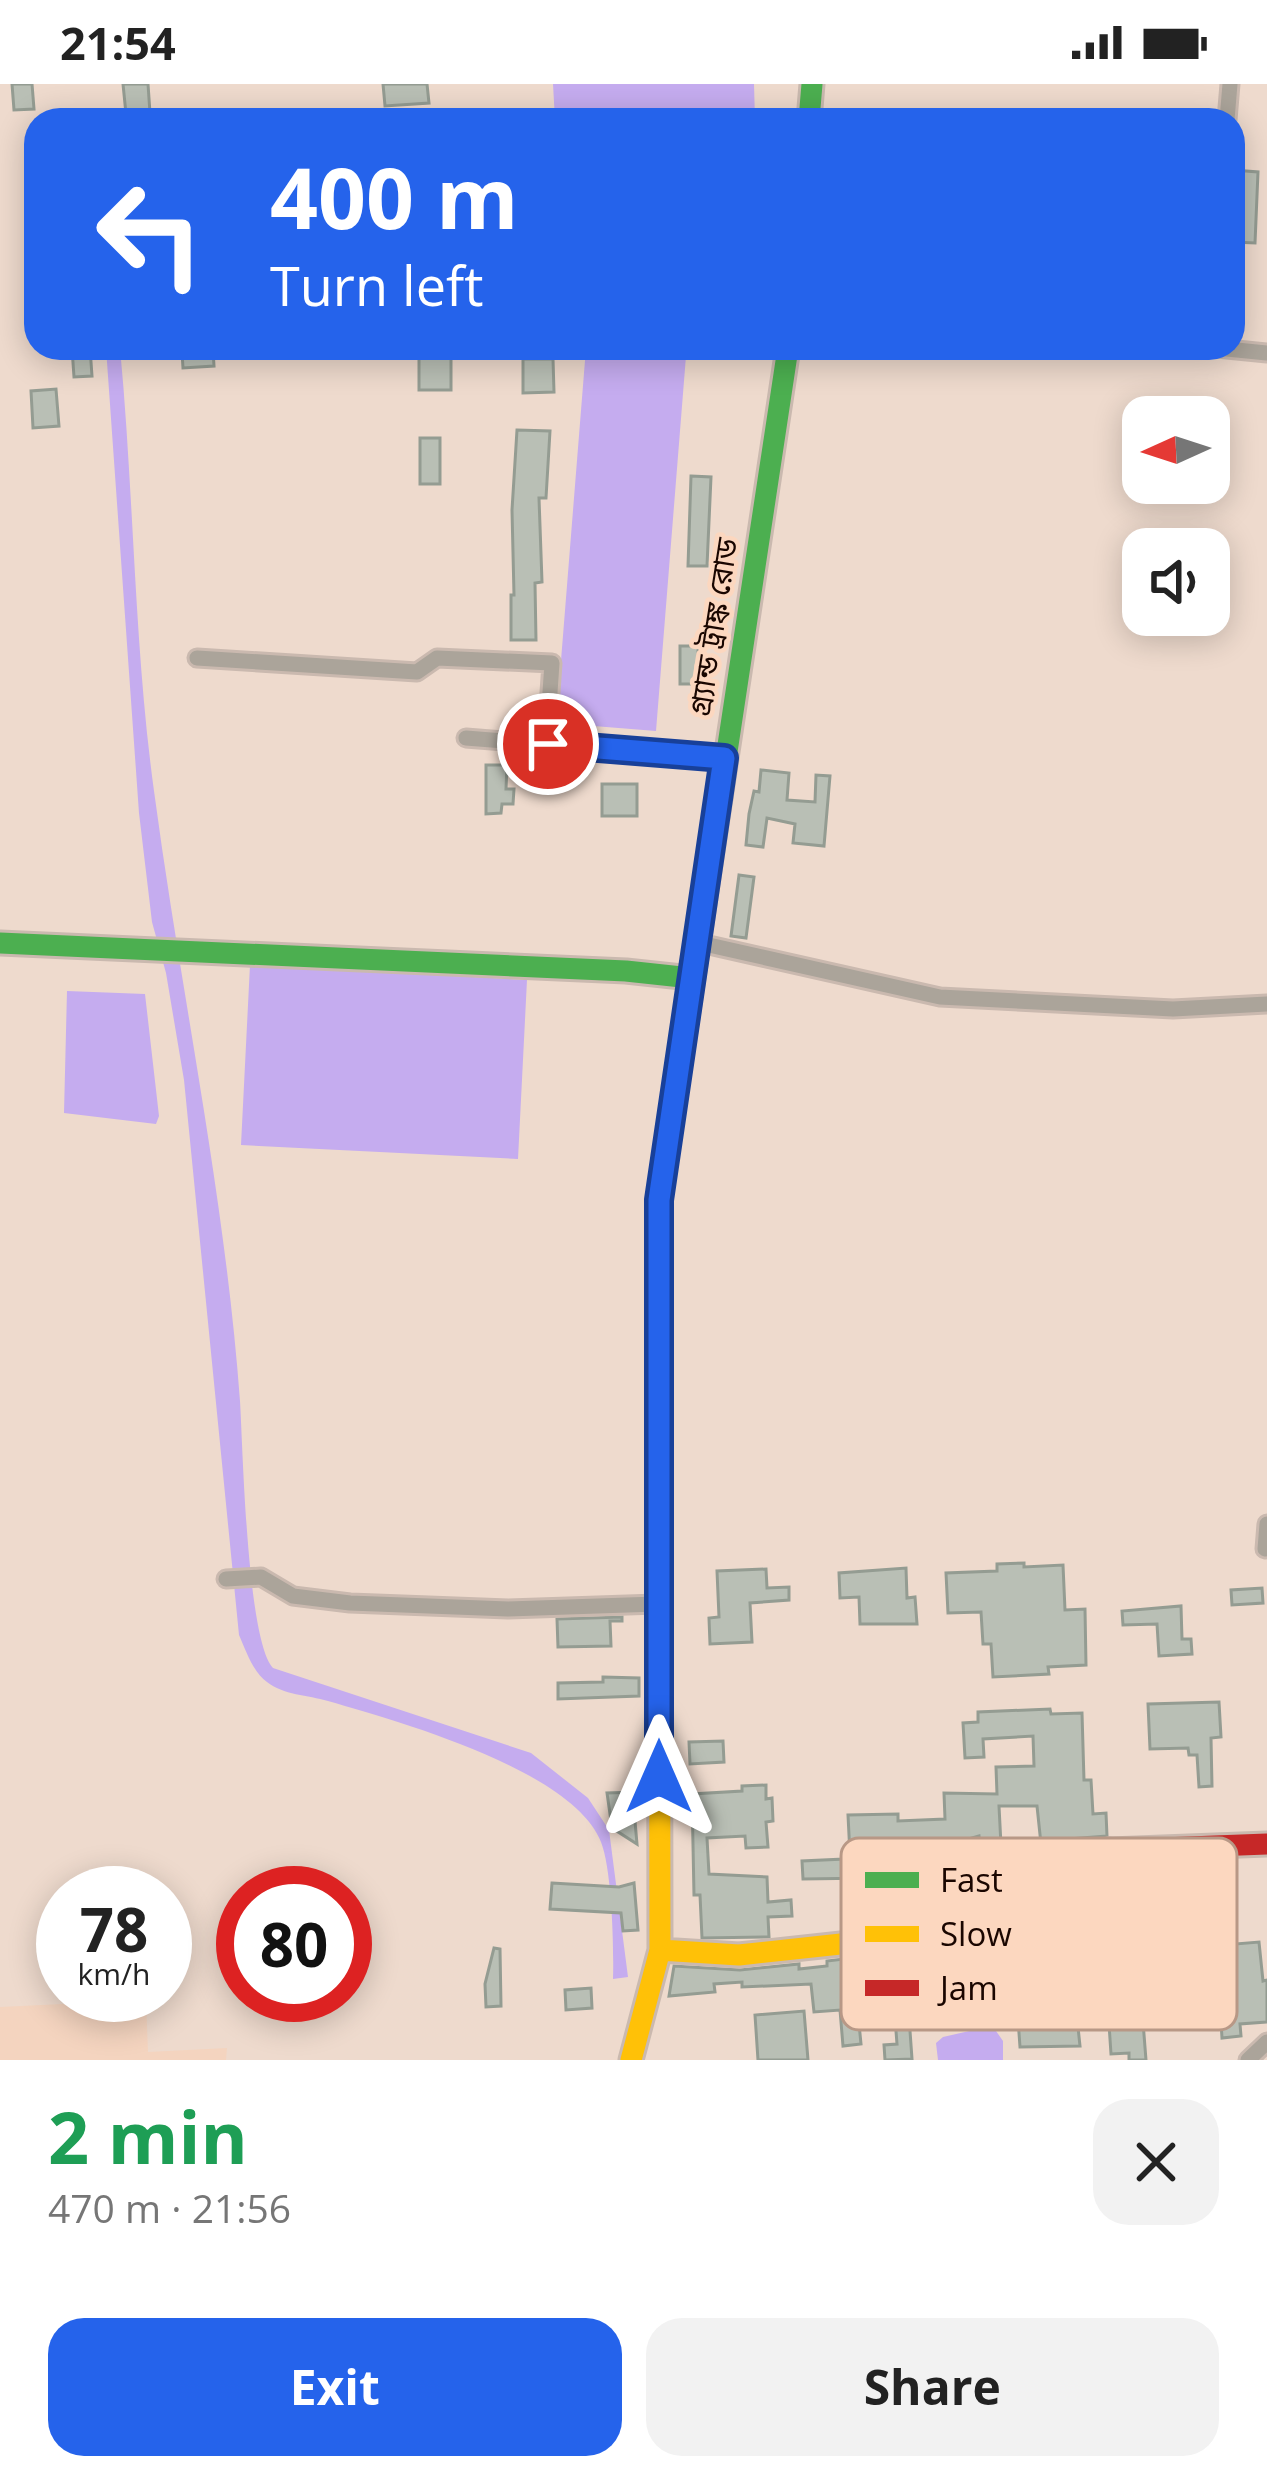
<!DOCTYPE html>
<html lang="en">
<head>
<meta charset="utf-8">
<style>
  :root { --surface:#fff; --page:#f2f2f2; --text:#222; --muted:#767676; --accent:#2563eb }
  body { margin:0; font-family:"Open Sans","Noto Sans Bengali",sans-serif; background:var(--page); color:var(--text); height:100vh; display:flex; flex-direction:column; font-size:45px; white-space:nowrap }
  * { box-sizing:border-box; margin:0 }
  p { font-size:39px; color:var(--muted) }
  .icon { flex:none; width:66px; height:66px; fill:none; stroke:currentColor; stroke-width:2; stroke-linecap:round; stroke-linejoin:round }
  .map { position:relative; height:1976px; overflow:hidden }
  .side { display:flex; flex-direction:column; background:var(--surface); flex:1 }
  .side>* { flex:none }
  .top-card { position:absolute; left:24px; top:24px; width:1221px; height:252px; border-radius:36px; box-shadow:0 6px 30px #0003; background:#2563eb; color:#fff; overflow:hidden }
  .needle { width:78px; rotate:267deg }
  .fabs { position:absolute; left:1122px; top:312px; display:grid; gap:24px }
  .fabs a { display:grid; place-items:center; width:108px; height:108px; border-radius:24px; background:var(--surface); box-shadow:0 6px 30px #0003; font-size:60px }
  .speed { position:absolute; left:36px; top:1782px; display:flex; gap:24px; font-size:60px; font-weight:700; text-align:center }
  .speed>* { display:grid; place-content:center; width:156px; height:156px; border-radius:50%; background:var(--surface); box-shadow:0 6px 30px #0003; line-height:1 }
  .speed small { font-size:30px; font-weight:400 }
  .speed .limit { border:18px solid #d22; background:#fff; color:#111 }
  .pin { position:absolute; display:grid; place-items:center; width:102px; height:102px; color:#fff; margin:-51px; border:6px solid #fff; border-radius:50%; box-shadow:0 3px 12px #0007 }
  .me { position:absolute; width:132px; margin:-66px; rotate:0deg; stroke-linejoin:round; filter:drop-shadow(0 0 9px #0008) }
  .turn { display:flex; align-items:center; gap:42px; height:252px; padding:0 48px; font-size:54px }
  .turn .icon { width:156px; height:156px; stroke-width:2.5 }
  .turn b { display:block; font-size:84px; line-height:102px }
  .round { display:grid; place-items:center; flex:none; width:126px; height:126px; border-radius:36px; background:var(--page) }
  .head { display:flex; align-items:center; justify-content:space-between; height:204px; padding:0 48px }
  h1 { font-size:72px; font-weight:700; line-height:90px; color:#1e9e55 }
  .primary-button { display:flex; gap:24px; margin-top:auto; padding:24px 48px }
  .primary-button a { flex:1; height:138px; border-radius:36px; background:var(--accent); color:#fff; font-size:48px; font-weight:700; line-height:138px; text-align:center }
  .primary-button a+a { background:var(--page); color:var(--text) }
  .status { display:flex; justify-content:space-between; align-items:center; height:84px; padding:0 60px; background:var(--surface); direction:ltr }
  .status svg { height:33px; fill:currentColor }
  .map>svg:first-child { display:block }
</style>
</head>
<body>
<div class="status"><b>21:54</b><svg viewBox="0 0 49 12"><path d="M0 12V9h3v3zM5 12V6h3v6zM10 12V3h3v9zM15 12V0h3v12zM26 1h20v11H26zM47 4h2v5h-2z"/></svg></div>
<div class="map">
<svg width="1267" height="1976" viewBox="0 0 1267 1976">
  <rect width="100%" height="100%" fill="#eedacd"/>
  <path fill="#f4d4bf" d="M146 1916 148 1968 227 1964 226 1976H0V1923Z"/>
  <path fill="#c5acef" d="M553 0H754L755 36H555Z
    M106 264H120C134 411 134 561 154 707 181 910 225 1112 240 1317 243 1366 247 1556 273 1584L531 1669 588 1714 609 1746 628 1893 613 1895C614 1863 612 1786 601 1758 573 1686 397 1637 328 1617 308 1611 283 1611 267 1598 253 1588 246 1567 239 1551L184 996 166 889 152 838 139 729Z
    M586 264 686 272 656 647 556 639Z
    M250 881 527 896 518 1075 241 1061Z
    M67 907 145 910 159 1032 156 1040 64 1029Z
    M978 1945 996 1947 1003 1957V1976H938L936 1959 943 1953Z"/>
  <path fill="#b9bfb5" stroke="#949c92" stroke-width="3" fill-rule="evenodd" d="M12 0H32L34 25 14 26Z
    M123 0H148L150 29 126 30Z
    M383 0H427L429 19 385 22Z
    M1233 86 1258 88 1255 159 1233 158Z
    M72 264H90L92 292 74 293Z
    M213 266 214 282 183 284 182 268Z
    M419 267H451V306H419Z
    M523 275H553L554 308 523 309Z
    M56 305 59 342 33 344 31 307Z
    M517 346 550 347 546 414H539L542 498 535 499 536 556H511V511H514L512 426Z
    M420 354H440V400H420Z
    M691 392 711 393 707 482H688Z
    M680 562H698V600H680Z
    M486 681H507L506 705H514L513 720H502L501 729 486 730Z
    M761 686 789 689 787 716 815 718 816 691 830 692 824 762 793 759 795 740 767 734 763 763 746 761 749 730 754 707 759 708Z
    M602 700H637V732H602Z
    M739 791 754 793 746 854 731 852Z
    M1024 1479V1483L1063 1481 1065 1526 1085 1525 1086 1581 1048 1583 1049 1590 993 1593 991 1560H983L981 1528 948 1529 946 1489 997 1487V1480Z
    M906 1484 907 1514 915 1513 917 1540H860L859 1513 840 1514 839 1489Z
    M766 1485 767 1504 789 1503V1516L750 1519 752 1558 710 1560 709 1534 719 1533 717 1487Z
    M1262 1504 1263 1519 1232 1521 1231 1506Z
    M1181 1522 1182 1555H1191L1192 1570 1159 1572 1157 1540 1123 1541 1122 1527Z
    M622 1533V1537H610L611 1562 558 1563 557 1535Z
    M603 1593 639 1594V1612L558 1615V1599L603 1598Z
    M1219 1618 1221 1653 1211 1654 1212 1702 1199 1703 1197 1671H1189L1188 1664 1150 1665 1148 1620Z
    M1050 1625 1051 1630 1082 1629 1084 1696H1091L1093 1730 1106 1729 1107 1752 1057 1756V1760L1006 1774 983 1786 979 1752 875 1782 876 1785 939 1783 940 1811 913 1827H902V1816L873 1817 872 1794 803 1795 802 1777 844 1775V1771H850L848 1731 898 1730V1737L945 1735 944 1709 997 1710 996 1683 1034 1682 1033 1652 983 1655 984 1673 965 1674 963 1639 978 1638V1628ZM999 1722H1037L1041 1760 1012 1765 1011 1761H1001Z
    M723 1657 724 1678 690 1680 689 1658Z
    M766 1701V1715L772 1714 773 1737 766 1738 768 1763 746 1764 745 1752 707 1754 709 1790 767 1793 768 1818 791 1816 792 1832 768 1833 769 1853 702 1854 700 1811H694L692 1710 742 1707V1702Z
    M638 1708V1726H634L637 1760 612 1744 607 1709Z
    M552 1799 619 1803 634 1799 638 1846 623 1847 621 1829 550 1825Z
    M1235 1853 1236 1860 1259 1858 1263 1897 1267 1896V1938L1240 1940 1241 1952 1222 1954 1221 1938 1191 1940 1190 1920 1226 1918 1223 1883 1214 1884 1212 1855Z
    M494 1864 500 1865 501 1922 486 1923 485 1900Z
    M894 1869 895 1886 854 1889 861 1960 843 1962 840 1926 814 1928 811 1900 742 1903V1898L714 1900 715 1908 669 1912 674 1882 740 1886 799 1880V1885L827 1882V1877Z
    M1119 1880 1121 1903 1193 1893 1194 1912 1158 1915V1924L1142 1925 1146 1976H1129V1969L1111 1970 1109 1940 1078 1943 1080 1962 1020 1963 1018 1935 1048 1932 1046 1910 1059 1909 1058 1901 1091 1899 1090 1882Z
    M591 1904 592 1924 566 1926 565 1906Z
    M804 1927 808 1976H758L755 1931Z
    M909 1933 912 1975 885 1976 884 1961 897 1960 895 1934Z"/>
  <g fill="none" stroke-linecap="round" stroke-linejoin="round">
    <defs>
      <path id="street" d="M1227 36 1230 0
        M1217 264 1267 269
        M197 574 417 588 437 574 552 579 544 696
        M466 654 724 674
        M700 859 940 913 1173 925 1267 920
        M1265 1465 1267 1440
        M226 1495 261 1493 293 1512 350 1519 508 1525 657 1520
        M1248 1976 1267 1958"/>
      <path id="fast" d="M809 36 812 0
        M720 714 788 264
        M0 859 626 887 691 894"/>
      <path id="slow" d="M660 1866 739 1871 896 1854 1010 1788 1073 1771 1110 1766
        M631 1976 660 1866 659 1116 665 1079"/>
      <path id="jam" d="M665 1079 720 714
        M1110 1766 1267 1760"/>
    </defs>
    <use href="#street" stroke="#cab9af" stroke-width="21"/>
    <use href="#fast" stroke="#cab9af" stroke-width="27"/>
    <use href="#slow" stroke="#cab9af" stroke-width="27"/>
    <use href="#jam" stroke="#cab9af" stroke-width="27"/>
    <use href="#street" stroke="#aba49a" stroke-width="15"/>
    <use href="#fast" stroke="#4caf50" stroke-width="21"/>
    <use href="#slow" stroke="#ffc107" stroke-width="21"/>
    <use href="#jam" stroke="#c62828" stroke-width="21"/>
  </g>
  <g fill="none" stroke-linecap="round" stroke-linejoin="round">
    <defs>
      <path id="route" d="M548 660 724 674 659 1116V1693"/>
    </defs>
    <use href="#route" stroke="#184099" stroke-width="30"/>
    <use href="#route" stroke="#2563eb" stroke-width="21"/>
  </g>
  <g text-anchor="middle" stroke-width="9" stroke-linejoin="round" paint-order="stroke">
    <g font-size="30" fill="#1a0600" stroke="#fcd7bf">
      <text transform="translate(714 543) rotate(-81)" y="10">গ্র্যান্ড ট্রাঙ্ক রোড</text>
    </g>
  </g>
  <rect x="841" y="1754" width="396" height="192" rx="18" fill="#fcd7bf" stroke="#b89886" stroke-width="3"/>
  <rect x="865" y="1788" width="54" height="16" fill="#4caf50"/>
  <rect x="865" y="1842" width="54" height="16" fill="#ffc107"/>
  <rect x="865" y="1896" width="54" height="16" fill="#c62828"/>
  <g font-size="33" fill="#1a0600">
    <text x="940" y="1808">Fast</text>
    <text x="940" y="1862">Slow</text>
    <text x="940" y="1916">Jam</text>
  </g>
</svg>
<div class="fabs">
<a><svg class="needle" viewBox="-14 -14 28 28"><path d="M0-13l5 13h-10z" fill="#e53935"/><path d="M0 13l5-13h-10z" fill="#767676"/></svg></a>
<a><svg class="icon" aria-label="sound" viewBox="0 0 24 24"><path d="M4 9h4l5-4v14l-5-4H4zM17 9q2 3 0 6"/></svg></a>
</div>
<div class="speed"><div>78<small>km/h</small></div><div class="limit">80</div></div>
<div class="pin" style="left:548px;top:660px;background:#d93025"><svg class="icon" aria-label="arrive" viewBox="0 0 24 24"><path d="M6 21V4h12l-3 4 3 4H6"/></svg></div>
<svg class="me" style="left:659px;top:1693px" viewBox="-20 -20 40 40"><path d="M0-17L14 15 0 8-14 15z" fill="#2563eb" stroke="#fff" stroke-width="4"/></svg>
<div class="top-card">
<div class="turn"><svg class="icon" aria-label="left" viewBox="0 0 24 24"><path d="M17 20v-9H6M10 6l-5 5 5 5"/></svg><div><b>400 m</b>Turn left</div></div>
</div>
</div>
<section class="side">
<div class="head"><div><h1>2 min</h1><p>470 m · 21:56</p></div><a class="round"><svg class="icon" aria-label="close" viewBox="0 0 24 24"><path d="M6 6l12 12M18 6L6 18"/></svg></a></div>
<div class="primary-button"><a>Exit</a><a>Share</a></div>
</section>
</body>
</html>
